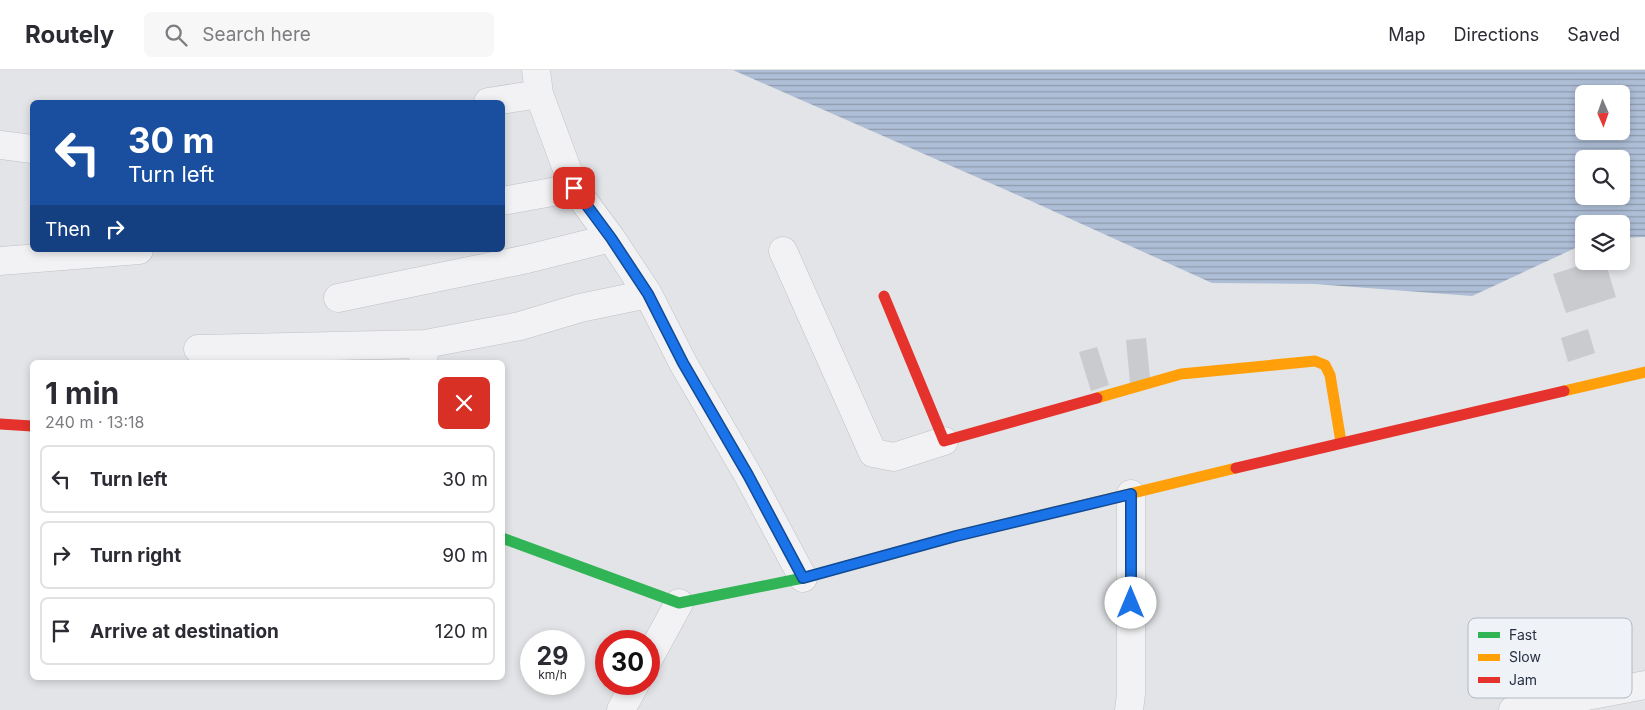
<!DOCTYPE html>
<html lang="en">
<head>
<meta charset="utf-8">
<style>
  :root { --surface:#fff; --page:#f7f7f7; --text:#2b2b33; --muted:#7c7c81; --line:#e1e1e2 }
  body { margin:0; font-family:Inter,sans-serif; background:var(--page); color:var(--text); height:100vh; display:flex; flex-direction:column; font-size:19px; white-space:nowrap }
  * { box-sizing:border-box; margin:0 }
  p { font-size:16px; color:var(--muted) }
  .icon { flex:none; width:28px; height:28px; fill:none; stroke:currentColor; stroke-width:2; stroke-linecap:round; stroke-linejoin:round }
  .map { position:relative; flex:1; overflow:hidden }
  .sheet { position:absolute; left:30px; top:290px; width:475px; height:320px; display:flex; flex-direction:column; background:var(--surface); border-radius:8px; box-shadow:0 2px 8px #0003 }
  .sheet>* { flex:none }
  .banner { position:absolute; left:30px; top:30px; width:475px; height:152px; border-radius:8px; box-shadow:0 2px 8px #0003; background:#1a4fa0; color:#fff; overflow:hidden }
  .needle { width:32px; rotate:178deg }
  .buttons { position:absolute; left:1575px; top:15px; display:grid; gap:10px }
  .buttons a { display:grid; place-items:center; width:55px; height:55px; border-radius:8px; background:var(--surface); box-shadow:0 2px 8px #0003; font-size:25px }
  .speed { position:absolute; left:520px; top:560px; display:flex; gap:10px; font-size:25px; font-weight:700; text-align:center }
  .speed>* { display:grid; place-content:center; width:65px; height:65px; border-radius:50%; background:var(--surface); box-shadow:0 2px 8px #0003; line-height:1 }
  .speed small { font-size:12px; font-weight:400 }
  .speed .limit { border:8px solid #d22; background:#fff; color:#111 }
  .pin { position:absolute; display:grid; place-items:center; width:42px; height:42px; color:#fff; margin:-21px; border-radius:10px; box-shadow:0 2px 8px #0006 }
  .me { position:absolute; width:55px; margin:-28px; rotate:0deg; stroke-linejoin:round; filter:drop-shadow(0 0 4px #0008) }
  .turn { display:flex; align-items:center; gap:18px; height:105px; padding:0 15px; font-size:22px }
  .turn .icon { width:65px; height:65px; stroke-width:2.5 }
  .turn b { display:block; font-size:35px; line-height:42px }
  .then { display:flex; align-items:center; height:48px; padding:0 15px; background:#0003; gap:10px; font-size:19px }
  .round { display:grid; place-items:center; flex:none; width:52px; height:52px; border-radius:8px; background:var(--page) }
  .head { display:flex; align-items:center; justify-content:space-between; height:85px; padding:0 15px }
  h1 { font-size:30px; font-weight:700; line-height:38px }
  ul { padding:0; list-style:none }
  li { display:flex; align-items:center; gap:15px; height:68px; margin:0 10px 8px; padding:0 5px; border:2px solid var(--line); border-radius:8px }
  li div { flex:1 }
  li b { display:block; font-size:19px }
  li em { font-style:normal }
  header { display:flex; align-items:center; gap:30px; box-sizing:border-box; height:70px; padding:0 25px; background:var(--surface); border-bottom:1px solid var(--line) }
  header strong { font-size:24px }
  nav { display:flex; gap:28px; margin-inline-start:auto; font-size:18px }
  .search { width:350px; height:45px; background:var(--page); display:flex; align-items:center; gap:12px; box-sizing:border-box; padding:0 18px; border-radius:8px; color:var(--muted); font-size:19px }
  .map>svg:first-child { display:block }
</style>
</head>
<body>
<header>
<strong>Routely</strong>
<div class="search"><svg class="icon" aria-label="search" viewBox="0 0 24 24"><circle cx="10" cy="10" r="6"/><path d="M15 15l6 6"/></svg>Search here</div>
<nav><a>Map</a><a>Directions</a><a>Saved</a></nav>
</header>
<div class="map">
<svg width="1645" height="640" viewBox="0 0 1645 640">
  <defs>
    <pattern id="water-rules" width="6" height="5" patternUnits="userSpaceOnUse" patternTransform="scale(1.25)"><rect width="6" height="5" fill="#aebed6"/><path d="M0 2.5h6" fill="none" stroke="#8e9baf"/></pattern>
  </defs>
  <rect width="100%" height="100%" fill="#e2e4e7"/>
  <path fill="url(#water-rules)" fill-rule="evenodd" d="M733 0H1645V167L1621 168V154H1584V174L1472 226 1315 214 1212 213 1031 131ZM1584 24H1621V61H1584ZM1584 89H1621V126H1584Z"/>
  <path fill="#c9cbcf" d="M1594 191H1605L1616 227 1566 243 1553 204Z
    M1588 259 1595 283 1568 292 1561 268Z
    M1146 268 1150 308 1130 313 1126 270Z
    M1097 277 1109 315 1091 321 1079 282Z"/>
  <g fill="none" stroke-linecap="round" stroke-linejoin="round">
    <defs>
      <path id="street" d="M536 0 539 24 574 118 611 168 648 224 683 293 748 405 803 508
        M488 32 539 24
        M0 75 32 79
        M502 131 574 118
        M783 181 873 383 894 387 944 371
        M0 191 139 180
        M338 228 527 189 611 168
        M198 279 425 274
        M423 292 425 274 520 256 580 238 648 224
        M649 588 679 533
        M621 640 635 614
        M1129 640 1131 624V424
        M1513 640 1645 615"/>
    </defs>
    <use href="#street" stroke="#bfc1c5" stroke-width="29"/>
    <use href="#street" stroke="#f2f2f4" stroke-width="28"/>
    <path stroke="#30b455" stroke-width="11" d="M502 468 679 533 803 508 850 495"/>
    <path stroke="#ff9f0a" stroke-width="11" d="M1564 321 1645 302
      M1097 328 1181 304 1315 291 1325 295 1330 305 1341 372
      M850 495 956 466 1236 398"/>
    <path stroke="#e5322d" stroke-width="11" d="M884 226 944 371 1097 328
      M0 354 32 356
      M1236 398 1564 321"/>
  </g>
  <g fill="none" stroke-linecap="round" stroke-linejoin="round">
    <defs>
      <path id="route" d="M574 118 611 168 648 224 683 293 748 405 803 508 956 466 1131 424V533"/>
    </defs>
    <use href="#route" stroke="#114b97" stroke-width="12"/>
    <use href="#route" stroke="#1a73e8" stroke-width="9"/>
  </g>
  <rect x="1468" y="548" width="164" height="80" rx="8" fill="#eff2f7" stroke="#b3b8c1" stroke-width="1"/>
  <rect x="1478" y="562" width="22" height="6" fill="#30b455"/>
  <rect x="1478" y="584" width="22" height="7" fill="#ff9f0a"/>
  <rect x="1478" y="607" width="22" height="6" fill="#e5322d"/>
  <g font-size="14" fill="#272f43">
    <text x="1509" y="570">Fast</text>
    <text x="1509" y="592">Slow</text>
    <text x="1509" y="615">Jam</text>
  </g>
</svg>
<div class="buttons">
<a><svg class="needle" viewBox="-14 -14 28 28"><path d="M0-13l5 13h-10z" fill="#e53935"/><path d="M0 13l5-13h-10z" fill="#7c7c81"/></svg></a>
<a><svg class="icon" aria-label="search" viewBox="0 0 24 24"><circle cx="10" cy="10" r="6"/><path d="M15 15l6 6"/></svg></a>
<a><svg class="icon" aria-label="layers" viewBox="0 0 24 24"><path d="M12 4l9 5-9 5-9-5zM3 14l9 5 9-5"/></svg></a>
</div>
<div class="speed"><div>29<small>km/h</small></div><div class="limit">30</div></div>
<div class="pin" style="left:574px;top:118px;background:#d93025"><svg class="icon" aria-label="arrive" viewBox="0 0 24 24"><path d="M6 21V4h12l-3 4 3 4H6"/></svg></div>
<svg class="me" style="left:1131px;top:533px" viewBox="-20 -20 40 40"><circle r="19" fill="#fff"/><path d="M0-13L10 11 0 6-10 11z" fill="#1a73e8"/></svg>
<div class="banner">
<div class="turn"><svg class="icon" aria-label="left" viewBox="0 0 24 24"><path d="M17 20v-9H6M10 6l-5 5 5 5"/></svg><div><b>30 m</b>Turn left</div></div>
<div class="then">Then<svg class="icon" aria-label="right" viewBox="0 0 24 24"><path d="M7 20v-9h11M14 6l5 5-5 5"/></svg></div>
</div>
<section class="sheet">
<div class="head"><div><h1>1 min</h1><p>240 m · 13:18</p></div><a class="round" style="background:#d93025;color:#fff"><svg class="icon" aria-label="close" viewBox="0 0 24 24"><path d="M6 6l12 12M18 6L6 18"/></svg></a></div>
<ul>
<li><svg class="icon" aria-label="left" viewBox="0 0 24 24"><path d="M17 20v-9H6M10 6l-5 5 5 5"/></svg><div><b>Turn left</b></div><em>30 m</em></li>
<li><svg class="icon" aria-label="right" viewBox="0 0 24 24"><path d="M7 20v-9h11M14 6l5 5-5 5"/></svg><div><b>Turn right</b></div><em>90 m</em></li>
<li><svg class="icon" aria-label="arrive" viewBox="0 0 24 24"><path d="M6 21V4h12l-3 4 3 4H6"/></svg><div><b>Arrive at destination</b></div><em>120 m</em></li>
</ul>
</section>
</div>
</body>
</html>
